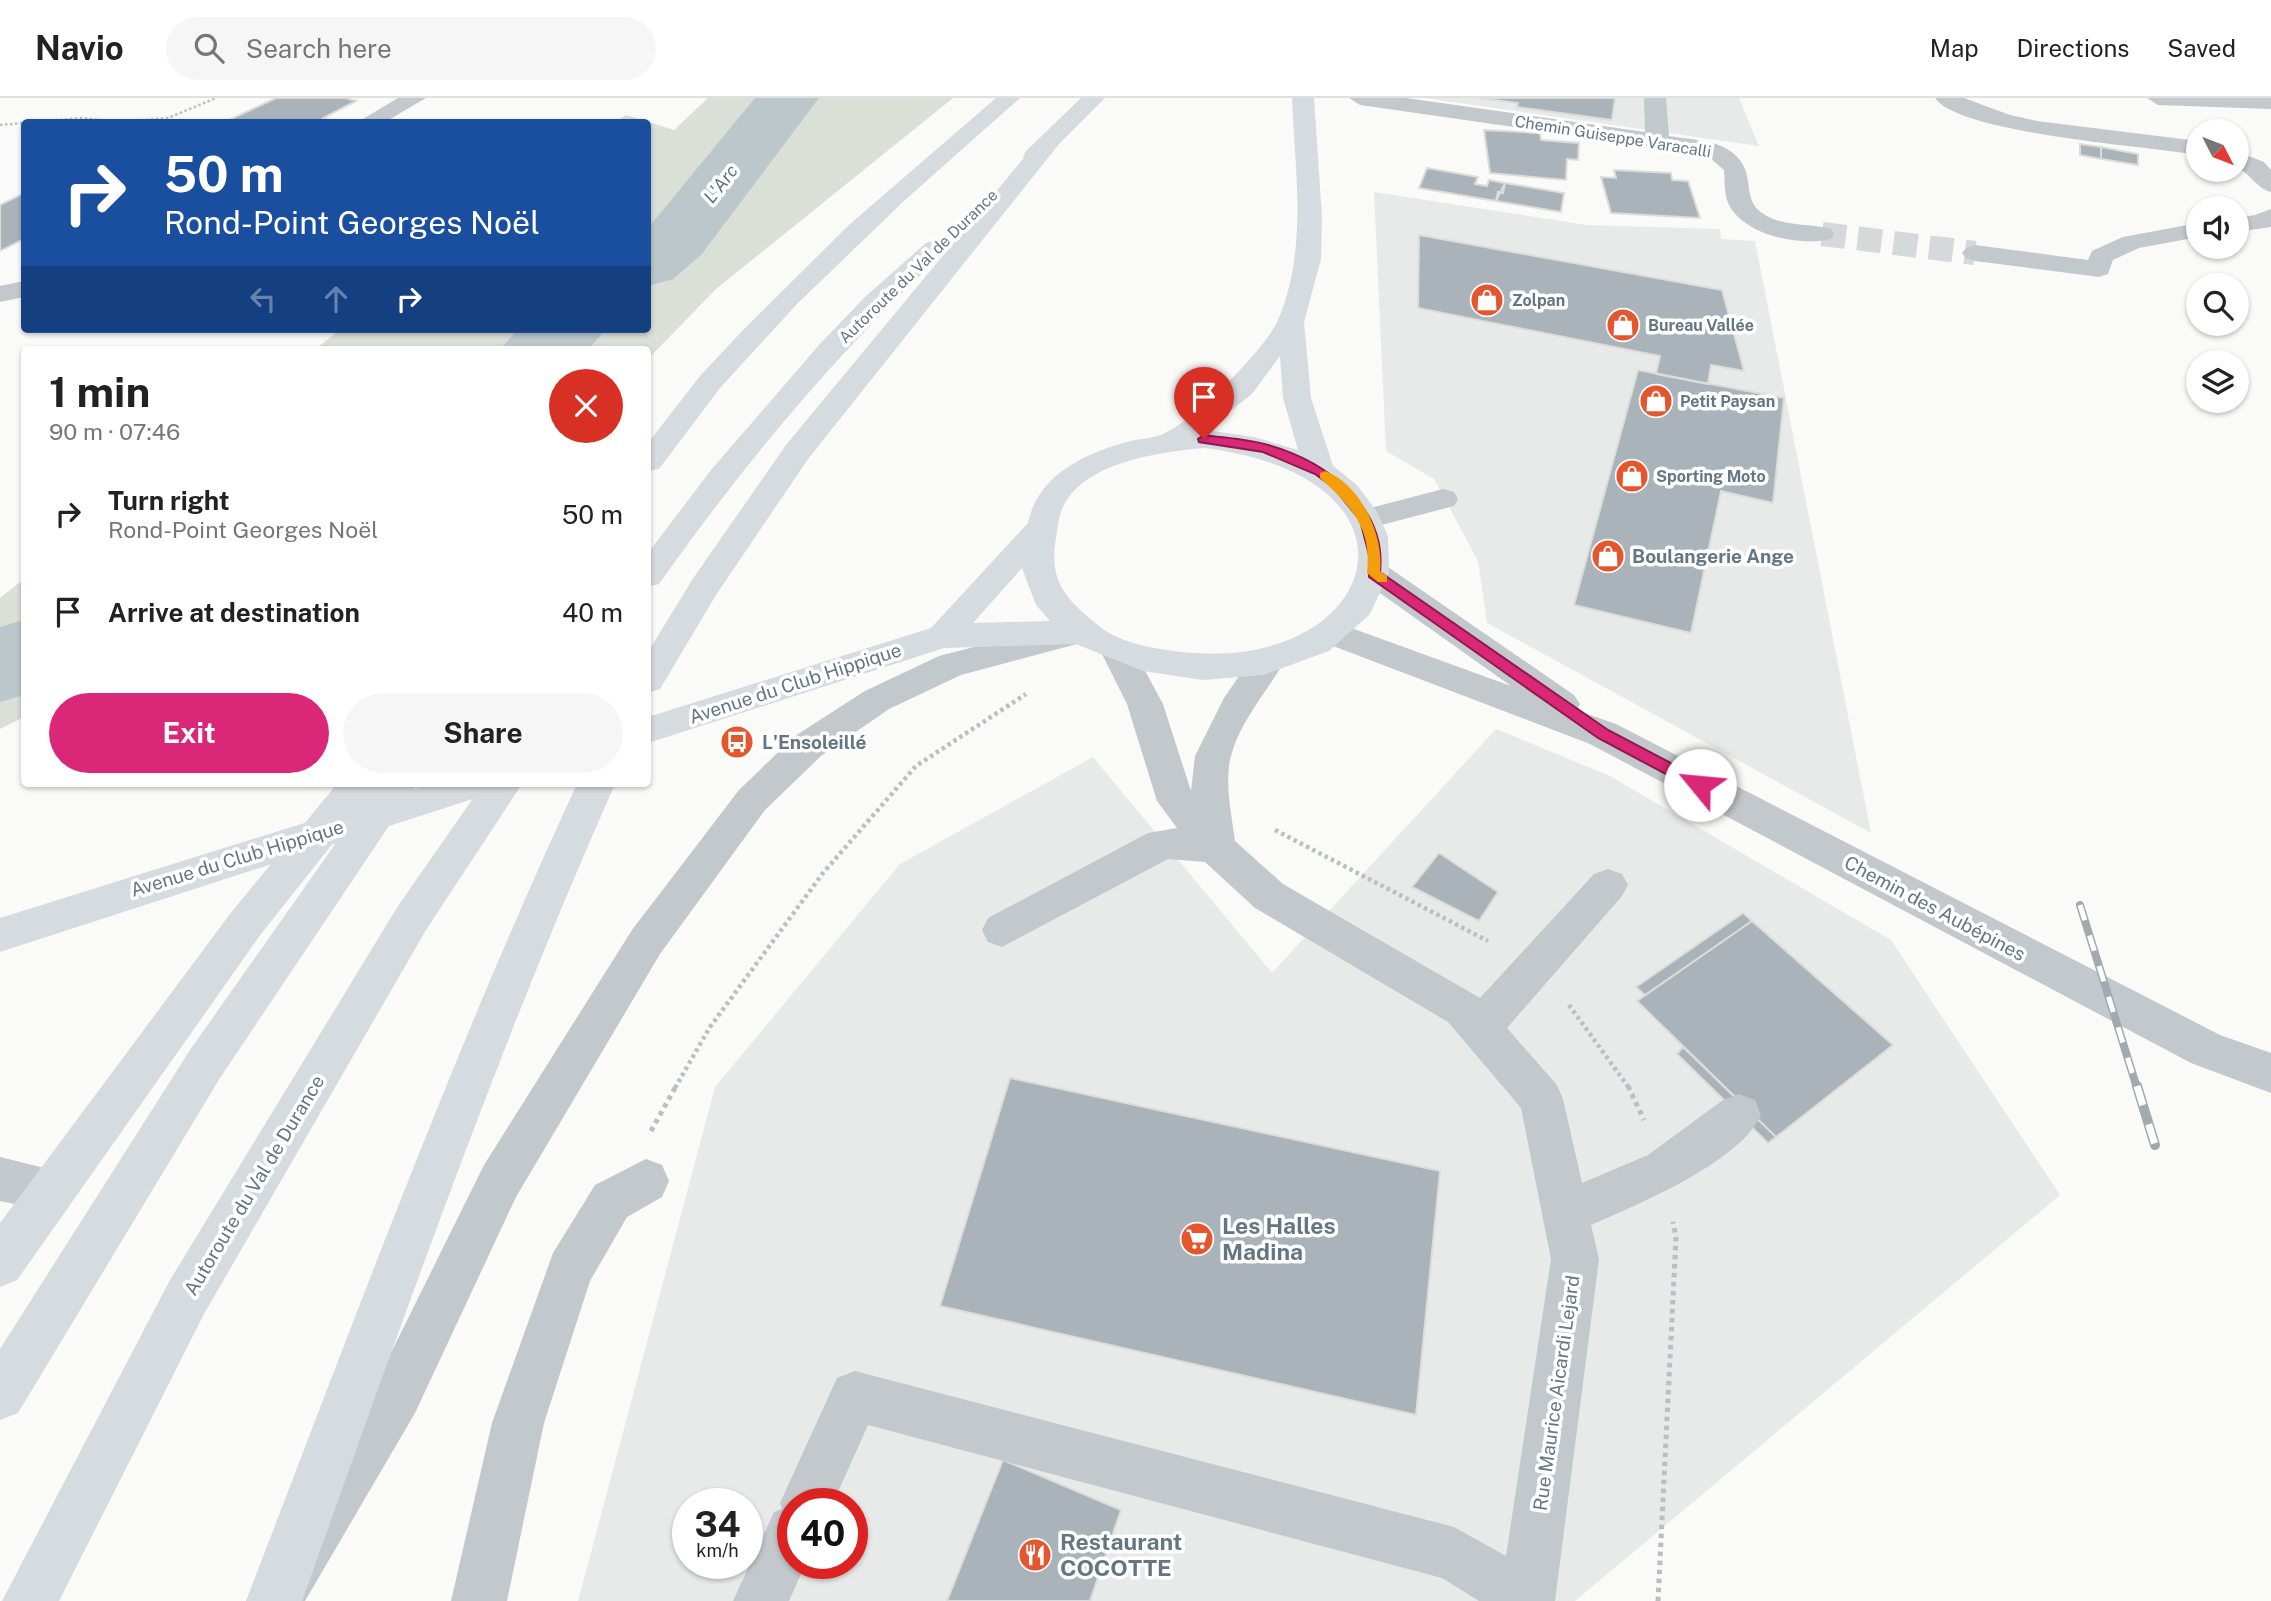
<!DOCTYPE html>
<html lang="en">
<head>
<meta charset="utf-8">
<style>
  :root { --surface:#fff; --page:#f6f6f6; --text:#222; --muted:#767676; --line:#e0e0e0; --accent:#db2777 }
  body { margin:0; font-family:"Public Sans",sans-serif; background:var(--page); color:var(--text); height:100vh; display:flex; flex-direction:column; font-size:26px; white-space:nowrap }
  * { box-sizing:border-box; margin:0 }
  p { font-size:23px; color:var(--muted) }
  .icon { flex:none; width:38px; height:38px; fill:none; stroke:currentColor; stroke-width:2; stroke-linecap:round; stroke-linejoin:round }
  .map { position:relative; flex:1; overflow:hidden }
  .side { position:absolute; left:21px; top:248px; width:630px; height:441px; display:flex; flex-direction:column; background:var(--surface); border-radius:7px; box-shadow:0 2px 5px #0004 }
  .side>* { flex:none }
  .hud { position:absolute; left:21px; top:21px; width:630px; height:214px; border-radius:7px; box-shadow:0 2px 5px #0004; background:#1a4fa0; color:#fff; overflow:hidden }
  .needle { width:46px; rotate:132deg }
  .tools { position:absolute; left:2186px; top:21px; display:grid; gap:14px }
  .tools a { display:grid; place-items:center; width:63px; height:63px; border-radius:50%; background:var(--surface); box-shadow:0 2px 5px #0004; font-size:35px }
  .speed { position:absolute; left:672px; top:1390px; display:flex; gap:14px; font-size:35px; font-weight:700; text-align:center }
  .speed>* { display:grid; place-content:center; width:91px; height:91px; border-radius:50%; background:var(--surface); box-shadow:0 2px 5px #0004; line-height:1 }
  .speed small { font-size:18px; font-weight:400 }
  .speed .limit { border:10px solid #d22; background:#fff; color:#111 }
  .pin { position:absolute; display:grid; place-items:center; width:60px; height:60px; color:#fff; margin:-72px -30px; border-radius:50% 50% 50% 0; rotate:-45deg; box-shadow:0 0 7px #0007 }
  .pin .icon { rotate:45deg }
  .me { position:absolute; width:77px; margin:-38px; rotate:298deg; stroke-linejoin:round; filter:drop-shadow(0 0 5px #0008) }
  .turn { display:flex; align-items:center; gap:24px; height:147px; padding:0 28px; font-size:32px }
  .turn .icon { width:91px; height:91px; stroke-width:2.5 }
  .turn b { display:block; font-size:49px; line-height:60px }
  .lanes { display:flex; align-items:center; height:66px; padding:0 28px; background:#0003; justify-content:center; gap:35px; direction:ltr }
  .lanes .off { opacity:.35 }
  .round { display:grid; place-items:center; flex:none; width:74px; height:74px; border-radius:37px; background:var(--page) }
  .head { display:flex; align-items:center; justify-content:space-between; height:119px; padding:0 28px }
  h1 { font-size:42px; font-weight:700; line-height:52px }
  .button { display:flex; gap:14px; margin-top:auto; padding:14px 28px }
  .button a { flex:1; height:80px; border-radius:42px; background:var(--accent); color:#fff; font-size:28px; font-weight:700; line-height:80px; text-align:center }
  .button a+a { background:var(--page); color:var(--text) }
  ul { padding:0; list-style:none }
  li { display:flex; align-items:center; gap:21px; height:98px; padding:0 28px }
  li div { flex:1 }
  li b { display:block; font-size:26px }
  li em { font-style:normal }
  header { display:flex; align-items:center; gap:42px; box-sizing:border-box; height:98px; padding:0 35px; background:var(--surface); border-bottom:2px solid var(--line) }
  header strong { font-size:33px }
  nav { display:flex; gap:38px; margin-inline-start:auto; font-size:24px }
  .search { width:490px; height:63px; background:var(--page); display:flex; align-items:center; gap:18px; box-sizing:border-box; padding:0 24px; border-radius:38px; color:var(--muted); font-size:26px }
  .map>svg:first-child { display:block }
</style>
</head>
<body>
<header>
<strong>Navio</strong>
<div class="search"><svg class="icon" aria-label="search" viewBox="0 0 24 24"><circle cx="10" cy="10" r="6"/><path d="M15 15l6 6"/></svg>Search here</div>
<nav><a>Map</a><a>Directions</a><a>Saved</a></nav>
</header>
<div class="map">
<svg width="2271" height="1503" viewBox="0 0 2271 1503">
  <rect width="100%" height="100%" fill="#fafaf8"/>
  <path fill="#e8e9e9" fill-rule="evenodd" d="M1425 0H1739L1759 48Z
    M1374 94 1587 127 1720 131 1721 141 1755 143 1871 735 1487 525 1478 463 1434 381 1386 353Z
    M1496 631 1610 678 1891 842 2060 1097 1575 1503H578L715 989 900 766 1093 659 1272 875ZM688 1405H747V1465H688ZM793 1405H852V1465H793Z"/>
  <path fill="#dadfd7" d="M708 0H953L716 191 648 261V252H314L341 231H648V24H615L626 17 674 32Z
    M24 481V619L0 631V500Z"/>
  <g fill="none" stroke-linecap="round" stroke-linejoin="round">
    <path fill="#bbc7cb" fill-rule="evenodd" d="M755 0H819L701 157 673 181 648 188V130Z
      M518 231H606L588 252H500Z
      M24 522V597L0 604V529Z"/>
  </g>
  <path fill="#aab3b9" stroke="#dcdcda" stroke-width="2" d="M276 0H346L356 3 323 20 332 23 329 24H225Z
    M1479 0H1615L1612 22 1517 9 1518 5Z
    M1484 32 1540 35 1541 42 1579 45 1578 62 1567 61 1566 82 1490 75Z
    M2080 46 2101 49V61L2080 57Z
    M2101 49 2138 56V67L2101 61Z
    M1427 70 1478 79 1475 86 1487 88 1489 82 1505 85 1503 95 1498 94 1496 103 1419 90Z
    M1614 72 1671 75 1672 82 1688 83 1700 120 1611 115 1601 79 1616 80Z
    M1505 85 1564 95 1561 114 1496 103Z
    M24 95V141L0 153V107Z
    M1419 137 1722 192 1744 273 1711 267 1708 286 1656 276 1660 258 1418 210Z
    M1638 272 1784 300 1773 405 1721 393 1691 535 1574 507Z
    M1439 755 1498 794 1479 823 1412 789Z
    M1743 815 1752 823 1645 897 1636 889Z
    M1752 823 1893 947 1776 1039 1637 903Z
    M1683 949 1776 1039 1768 1045 1677 956Z
    M1010 980 1440 1073 1416 1317 940 1208Z
    M1003 1362 1121 1412 1090 1503H947Z"/>
  <g fill="none" stroke-linecap="round" stroke-linejoin="round">
    <path stroke="#d5d9db" stroke-width="24" stroke-dasharray="24 12" stroke-linecap="butt" d="M1822 136 1975 155"/>
    <path stroke="#bbbfc2" stroke-width="2.5" stroke-dasharray="2.5 2.5" stroke-linecap="butt" d="M121 24 168 20 216 0
      M0 27 82 20 119 24"/>
    <path stroke="#bbbfc2" stroke-width="4.5" stroke-dasharray="3.5 3.5" stroke-linecap="butt" d="M1275 732 1488 843
      M1569 907 1629 990
      M675 990 710 929 823 775 916 668 1026 596"/>
    <path stroke="#bbbfc2" stroke-width="5" stroke-dasharray="4.5 4.5" stroke-linecap="butt" d="M1628 988 1644 1022
      M651 1033 676 988
      M1658 1503 1676 1139 1673 1124"/>
    <path fill="#c3c8cc" fill-rule="evenodd" d="M398 0H426L385 24H358Z
      M1349 0H1406L1645 34 1644 0H1666L1669 38C1686 41 1713 42 1727 51 1760 71 1739 99 1762 115 1782 129 1808 125 1831 131L1834 136 1831 141C1799 149 1743 137 1728 105 1724 95 1725 83 1724 72L1710 60 1660 50 1360 7Z
      M1935 0H1964L2010 17 2037 23 2198 43V57C2149 48 1960 36 1935 0Z
      M2147 0H2271V11L2158 7Z
      M2236 53 2264 64 2271 72V94C2257 91 2250 75 2236 69Z
      M2271 111V129L2236 134V120L2255 117Z
      M2198 125V139L2139 150 2113 162 2108 176 2099 179 1975 163 1966 160 1962 155 1966 150 1975 147 2088 162 2092 153 2123 139Z
      M24 183V199L0 204V188Z
      M1443 391 1454 394 1458 401 1454 408 1366 431 1355 428 1350 421 1355 414Z
      M1374 464 1385 467 1574 597 1580 606 1576 612 1616 626 2220 937 2271 955V995L2191 965 1590 646 1320 543 1315 535 1320 527 1332 523 1511 588 1363 483 1358 475 1363 467Z
      M1080 522 1092 526 1097 534 1092 542 961 577 889 611 821 658 765 712 660 856 516 1099 415 1315 305 1503H246L255 1484 379 1279 484 1067 632 832 739 692 795 638 865 593 939 558Z
      M1118 542 1130 545 1163 606 1191 693 1195 658 1224 600 1255 555 1267 552 1279 555 1284 564C1265 597 1235 629 1229 668 1226 693 1232 719 1235 743L1283 786 1480 900 1594 776 1608 771 1622 776 1628 787 1622 798 1507 930 1557 987 1563 1001 1582 1085 1648 1057 1723 1002 1739 996 1755 1002 1761 1017C1740 1064 1637 1107 1591 1127L1599 1161 1555 1503H1479L1442 1480 868 1327 833 1405H793V1465H806L789 1503H733L774 1414 782 1411 780 1405 837 1280 855 1273 1454 1429 1506 1458 1551 1161 1521 1010 1448 924 1255 810 1205 764 1168 761 1002 849 988 844 982 832 988 820 1148 735 1177 730 1157 703 1127 606 1101 554 1106 545Z
      M0 1059 69 1076 76 1092 69 1108 53 1114 0 1103Z
      M646 1061 662 1067 669 1083 662 1099 627 1119 590 1183 544 1325 507 1503H451L492 1325 553 1155 595 1087Z"/>
    <path fill="#d6dbdf" fill-rule="evenodd" d="M1292 0H1314L1322 120 1321 161 1304 224 1311 300 1333 368 1357 387 1377 414 1388 438 1389 475 1370 516 1329 553 1263 577 1203 582 1143 573 1076 546 944 550 648 645V619L931 530 1028 425C1038 376 1086 355 1130 343 1140 341 1152 340 1161 337 1192 325 1265 252 1278 222 1308 153 1295 73 1292 0ZM1280 258 1283 300 1298 352 1254 339 1206 332 1252 296ZM1204 350C1445 380 1379 581 1174 553 1150 550 1118 544 1099 528 1067 502 1048 484 1056 440 1058 431 1058 418 1063 409 1084 364 1160 354 1204 350ZM1022 470 1036 507 1050 523 973 525Z
      M429 686H494L488 696 0 854V820Z"/>
    <path fill="#d6dbdf" fill-rule="evenodd" d="M996 0H1020L905 102 797 206 720 290 659 371 648 373V345L700 278 744 231 850 126Z
      M1081 0H1105L1059 46 808 361 716 497 660 591 648 595V554L692 482 786 347 1023 61 1025 54Z
      M935 142 944 145 948 150 944 155C836 255 744 366 659 486L648 489V455L711 372 819 247 866 198 926 145Z
      M337 686H417L220 980 18 1315 0 1322V1251L190 952 357 715 261 836 17 1182 0 1189V1125L233 812Z
      M483 686H522L426 832 204 1216 59 1503H2L170 1182 398 808Z
      M577 686H615C496 953 401 1228 302 1503H246C352 1228 453 953 577 686Z"/>
    <defs>
      <path id="rail-far1" d="M2080 807 2137 990"/>
      <path id="rail" d="M2137 988 2155 1047"/>
    </defs>
    <use href="#rail-far1" stroke="#a2aab0" stroke-width="8"/>
    <use href="#rail" stroke="#a2aab0" stroke-width="10"/>
    <use href="#rail-far1" stroke="#fff" stroke-width="5" stroke-dasharray="16" stroke-linecap="butt"/>
    <use href="#rail" stroke="#fff" stroke-width="7" stroke-dasharray="20" stroke-linecap="butt"/>
  </g>
  <path fill="#db2777" stroke="#8e194d" stroke-width="2" d="M1204 337C1225 340 1248 341 1268 347 1325 363 1387 408 1380 474L1608 632 1705 683V691H1694L1598 640 1369 479V457L1360 422 1334 390 1315 376 1263 354 1199 344 1198 341Z"/>
  <path fill="#f59e0b" d="M1325 373C1361 386 1384 438 1380 473L1387 478V484H1378L1367 475C1372 430 1352 409 1320 380V375Z"/>
  <defs>
    <symbol id="shop-disc" viewBox="-11 -11 22 22"><circle r="9.5" fill="#e4572e" stroke="#fff"/><path d="M-5-2.5h2.3a2.7 3.5 0 0 1 5.4 0H5L5.5 6h-11ZM-1.5-2.5h3a1.5 2.3 0 0 0-3 0Z" fill="#fff"/></symbol>
    <symbol id="bus-disc" viewBox="-11 -11 22 22"><circle r="9.5" fill="#e4572e" stroke="#fff"/><path d="M-5-6H5V4H4V6H2V4H-2V6H-4V4H-5ZM-3.5-4V0h7V-4ZM-3.5 1.2v1.5H-2V1.2ZM2 1.2v1.5H3.5V1.2Z" fill="#fff"/></symbol>
    <symbol id="supermarket-disc" viewBox="-11 -11 22 22"><circle r="9.5" fill="#e4572e" stroke="#fff"/><path d="M-6-5.5h2.5l.6 2H6L4.5 2H-2.5L-4.4-4H-6ZM-1.5 3.2a1.3 1.3 0 1 0 .1 0ZM3 3.2a1.3 1.3 0 1 0 .1 0Z" fill="#fff"/></symbol>
    <symbol id="restaurant-disc" viewBox="-11 -11 22 22"><circle r="9.5" fill="#e4572e" stroke="#fff"/><path d="M-5-6h1v4h1v-4h1v4h1v-4h1v5L-1.5 .5V6h-2V.5L-5-1ZM5-6V6H3V1.5H1.5Q1.5-4 5-6Z" fill="#fff"/></symbol>
  </defs>
  <g fill-rule="evenodd">
    <use href="#shop-disc" x="1468" y="183" width="38" height="38"/>
    <use href="#shop-disc" x="1604" y="208" width="38" height="38"/>
    <use href="#shop-disc" x="1637" y="284" width="38" height="38"/>
    <use href="#shop-disc" x="1613" y="359" width="38" height="38"/>
    <use href="#shop-disc" x="1589" y="439" width="38" height="38"/>
    <use href="#bus-disc" x="718" y="625" width="38" height="38"/>
    <use href="#supermarket-disc" x="1178" y="1122" width="38" height="38"/>
    <use href="#restaurant-disc" x="1016" y="1438" width="38" height="38"/>
  </g>
  <g text-anchor="middle" stroke-width="7" stroke-linejoin="round" paint-order="stroke">
    <g font-size="16" fill="#657683" stroke="#fff">
      <text transform="translate(1613 38) rotate(9)" y="6">Chemin Guiseppe Varacalli</text>
      <text transform="translate(918 168) rotate(-44)" y="6">Autoroute du Val de Durance</text>
    </g>
    <g font-size="16" font-weight="bold" fill="#657683" stroke="#fff" text-anchor="start">
      <text x="1512" y="208">Zolpan</text>
      <text x="1648" y="233">Bureau Vallée</text>
      <text x="1680" y="309">Petit Paysan</text>
      <text x="1656" y="384">Sporting Moto</text>
    </g>
    <g font-size="18" font-style="italic" fill="#60757c" stroke="#fff">
      <text transform="translate(721 86) rotate(-52)" y="6">L'Arc</text>
    </g>
    <g font-size="19" font-weight="bold" fill="#657683" stroke="#fff" text-anchor="start">
      <text x="1632" y="465">Boulangerie Ange</text>
      <text x="762" y="651">L'Ensoleillé</text>
    </g>
    <g font-size="19" fill="#657683" stroke="#fff">
      <text transform="translate(795 585) rotate(-18)" y="7">Avenue du Club Hippique</text>
      <text transform="translate(237 760) rotate(-17)" y="7">Avenue du Club Hippique</text>
      <text transform="translate(1935 810) rotate(28)" y="7">Chemin des Aubépines</text>
      <text transform="translate(254 1087) rotate(-59)" y="7">Autoroute du Val de Durance</text>
      <text transform="translate(1556 1295) rotate(-82)" y="7">Rue Maurice Aicardi Lejard</text>
    </g>
    <g font-size="23" font-weight="bold" fill="#657683" stroke="#fff" text-anchor="start">
      <text x="1222" y="1136">Les Halles<tspan x="1222" dy="26">Madina</tspan></text>
      <text x="1060" y="1452">Restaurant<tspan x="1060" dy="26">COCOTTE</tspan></text>
    </g>
  </g>
</svg>
<div class="tools">
<a><svg class="needle" viewBox="-14 -14 28 28"><path d="M0-13l5 13h-10z" fill="#e53935"/><path d="M0 13l5-13h-10z" fill="#767676"/></svg></a>
<a><svg class="icon" aria-label="sound" viewBox="0 0 24 24"><path d="M4 9h4l5-4v14l-5-4H4zM17 9q2 3 0 6"/></svg></a>
<a><svg class="icon" aria-label="search" viewBox="0 0 24 24"><circle cx="10" cy="10" r="6"/><path d="M15 15l6 6"/></svg></a>
<a><svg class="icon" aria-label="layers" viewBox="0 0 24 24"><path d="M12 4l9 5-9 5-9-5zM3 14l9 5 9-5"/></svg></a>
</div>
<div class="speed"><div>34<small>km/h</small></div><div class="limit">40</div></div>
<div class="pin" style="left:1204px;top:341px;background:#d93025"><svg class="icon" aria-label="arrive" viewBox="0 0 24 24"><path d="M6 21V4h12l-3 4 3 4H6"/></svg></div>
<svg class="me" style="left:1700px;top:687px" viewBox="-20 -20 40 40"><circle r="19" fill="#fff"/><path d="M0-13L10 11 0 6-10 11z" fill="#db2777"/></svg>
<div class="hud">
<div class="turn"><svg class="icon" aria-label="right" viewBox="0 0 24 24"><path d="M7 20v-9h11M14 6l5 5-5 5"/></svg><div><b>50 m</b>Rond-Point Georges Noël</div></div>
<div class="lanes"><svg class="icon off" aria-label="left" viewBox="0 0 24 24"><path d="M17 20v-9H6M10 6l-5 5 5 5"/></svg><svg class="icon off" aria-label="ahead" viewBox="0 0 24 24"><path d="M12 20V5M6 11l6-6 6 6"/></svg><svg class="icon" aria-label="right" viewBox="0 0 24 24"><path d="M7 20v-9h11M14 6l5 5-5 5"/></svg></div>
</div>
<section class="side">
<div class="head"><div><h1>1 min</h1><p>90 m · 07:46</p></div><a class="round" style="background:#d93025;color:#fff"><svg class="icon" aria-label="close" viewBox="0 0 24 24"><path d="M6 6l12 12M18 6L6 18"/></svg></a></div>
<ul>
<li><svg class="icon" aria-label="right" viewBox="0 0 24 24"><path d="M7 20v-9h11M14 6l5 5-5 5"/></svg><div><b>Turn right</b><p>Rond-Point Georges Noël</p></div><em>50 m</em></li>
<li><svg class="icon" aria-label="arrive" viewBox="0 0 24 24"><path d="M6 21V4h12l-3 4 3 4H6"/></svg><div><b>Arrive at destination</b></div><em>40 m</em></li>
</ul>
<div class="button"><a>Exit</a><a>Share</a></div>
</section>
</div>
</body>
</html>
